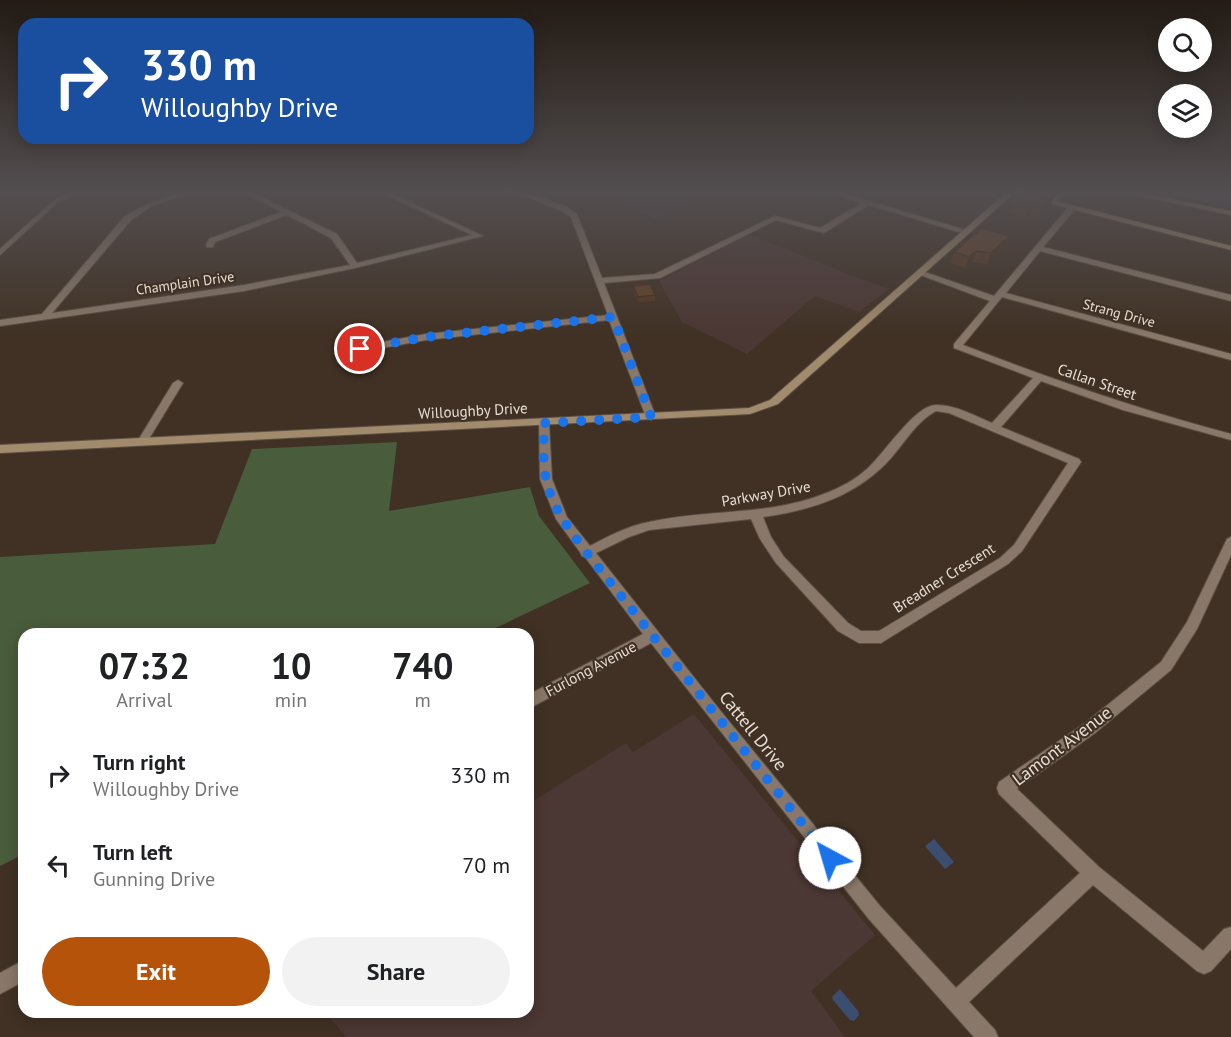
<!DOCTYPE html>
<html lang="en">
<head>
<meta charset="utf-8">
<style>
  :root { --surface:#fff; --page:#f2f2f2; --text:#202124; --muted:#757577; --accent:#b45309 }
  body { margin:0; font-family:"PT Sans",sans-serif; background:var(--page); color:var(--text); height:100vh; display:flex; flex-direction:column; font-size:22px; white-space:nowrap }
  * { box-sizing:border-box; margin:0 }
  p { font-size:20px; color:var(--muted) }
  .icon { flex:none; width:33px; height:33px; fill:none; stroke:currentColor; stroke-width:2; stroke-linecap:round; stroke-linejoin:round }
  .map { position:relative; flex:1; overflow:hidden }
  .drawer { position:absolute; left:18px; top:628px; width:516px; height:390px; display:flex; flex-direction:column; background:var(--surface); border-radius:18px; box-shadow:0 3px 15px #0003 }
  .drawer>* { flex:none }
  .banner { position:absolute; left:18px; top:18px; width:516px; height:126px; border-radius:18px; box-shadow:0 3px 15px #0003; background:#1a4fa0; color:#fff; overflow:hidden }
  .controls { position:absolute; left:1158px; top:18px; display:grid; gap:12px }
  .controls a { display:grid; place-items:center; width:54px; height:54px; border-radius:50%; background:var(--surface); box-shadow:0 3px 15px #0003; font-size:30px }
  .pin { position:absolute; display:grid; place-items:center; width:51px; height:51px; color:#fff; margin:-26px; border:3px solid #fff; border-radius:50%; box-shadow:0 2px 6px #0007 }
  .me { position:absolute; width:66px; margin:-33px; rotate:321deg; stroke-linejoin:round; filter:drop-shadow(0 0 4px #0008) }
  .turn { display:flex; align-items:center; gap:21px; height:126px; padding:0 24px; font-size:27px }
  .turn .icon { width:78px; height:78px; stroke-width:2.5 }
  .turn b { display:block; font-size:42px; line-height:51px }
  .eta { display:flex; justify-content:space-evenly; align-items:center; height:102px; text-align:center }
  .eta b { font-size:36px; font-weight:600; line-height:42px }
  .primary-button { display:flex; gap:12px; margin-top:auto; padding:12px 24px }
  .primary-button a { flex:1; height:69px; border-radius:36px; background:var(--accent); color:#fff; font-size:24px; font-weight:600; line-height:69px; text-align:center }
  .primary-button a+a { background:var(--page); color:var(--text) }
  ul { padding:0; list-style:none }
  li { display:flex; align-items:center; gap:18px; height:90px; padding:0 24px }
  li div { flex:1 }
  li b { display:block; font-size:22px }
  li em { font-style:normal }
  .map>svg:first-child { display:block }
</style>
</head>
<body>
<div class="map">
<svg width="1231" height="1037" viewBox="0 0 1231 1037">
  <rect width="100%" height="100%" fill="#403124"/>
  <path fill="#4b3639" d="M638 192H712L656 219 619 203Z"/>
  <path fill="#4b3733" d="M749 234 853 276 889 289 859 312 815 296 747 354 682 322 659 281Z
    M694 714 875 935 811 991 845 1037H346L326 1013 528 1012V804L626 743 633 752Z"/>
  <path fill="#495c3b" d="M397 442 389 511 530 487 539 516 590 583 483 634H24V854L0 866V557L215 544 252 449Z"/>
  <path fill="#3c4e6f" d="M1162 192H1231V208Z
    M934 839 954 862 945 869 925 846Z
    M840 989 858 1011 859 1015 854 1021 850 1020 833 1000 832 997Z"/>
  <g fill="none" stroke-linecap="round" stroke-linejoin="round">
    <defs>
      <path id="street" d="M72 192H80L58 202 0 255V249L54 200Z
        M181 192H190L152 206 131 220 52 313 244 285 350 265 331 238 287 215 215 242 213 247H207L206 245 209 239 281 212 243 192H251L337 234 357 263 472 235 380 192H388L483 236 355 268 244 291 0 326V320L42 314 125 216 148 204Z
        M516 192H525L567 207 577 214 602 278 655 274 775 216 820 228 862 203 828 192H838L969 231 962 233 869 205 824 233 776 220 660 278 604 283 656 417 651 420 646 417 609 320 426 340 371 350 374 353 368 363C357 366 347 369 337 361L341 352 360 346 426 334 608 315 571 217 561 211ZM359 352 364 354 361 359 352 361 347 360 348 356Z
        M1059 192H1065L1056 203H1052L1051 202Z
        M1070 205 1077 207 1043 247 1231 295V301L1040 251 1006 293 1231 354V360L1002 297 963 345C1051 379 1139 410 1231 434V440L1123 410 1041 381 1001 427 1079 459 1081 462 1022 551 1008 564 881 643H859L838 631 776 563 760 539 751 519 649 530 629 537 596 553 719 709 880 906 956 988 1080 873 999 794 997 788 999 782 1085 723 1161 662 1187 622 1227 539 1231 537V555L1197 629 1171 670 1095 733 1017 789 1099 867 1203 951 1224 929 1231 927V949L1211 971 1204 974 1197 971 1093 885 969 1002 995 1030 998 1037H974L868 918 651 643 528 709V695L643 634 585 557 582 556 580 552 556 519 540 479 539 423 544 420 549 423 552 479 567 517 590 546C609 536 628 526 649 522 707 509 768 516 824 494 840 488 855 480 867 469 884 454 915 405 936 405 956 405 975 416 992 423L1033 378 954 348V344L990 301 915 273 922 271 994 296ZM936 411 949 413 1068 463 1014 545 1000 558 879 631H861L848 623 784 557 771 537 763 517C812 510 857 496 891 458 905 442 917 421 936 411Z
        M178 380 183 383 147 442 142 445 138 444 137 442 173 383Z
        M24 960V981L0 994V973Z"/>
      <path id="secondary" d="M1007 192H1021L1231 246V250L1013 194 778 404 750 414 0 453V445L749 408 770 400Z
        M1122 192H1135L1231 211V215Z"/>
    </defs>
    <use href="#street" stroke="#5c5044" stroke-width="2"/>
    <use href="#secondary" stroke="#5c5044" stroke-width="2"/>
    <use href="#street" fill="#897869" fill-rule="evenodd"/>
    <use href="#secondary" fill="#a18b6c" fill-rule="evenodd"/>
  </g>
  <path fill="#543822" d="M1056 192 1050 206 1039 217 1029 215 1026 218 1009 214 1015 199Z
    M1005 246 987 264 972 262 965 268 950 263 954 252Z
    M633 286 655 295V301L638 302 633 291Z"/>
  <path fill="#452e1c" d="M1056 192 1050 206 1039 217 1045 202Z
    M1035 200 1029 215 1026 218 1032 203Z
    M1009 236 1005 246 987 264 991 253Z
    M976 251 972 262 965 268 969 257Z"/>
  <path fill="#624128" stroke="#452e1c" stroke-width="1.5" d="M1022 192H1056L1045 202 1035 200 1032 203 1015 199Z
    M982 228 1009 236 991 253 976 251 969 257 954 252Z
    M650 284 655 295 638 297 633 286Z"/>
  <linearGradient id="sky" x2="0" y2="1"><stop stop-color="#231b14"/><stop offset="0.57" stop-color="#534e50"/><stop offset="1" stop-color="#534e50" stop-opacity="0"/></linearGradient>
  <rect width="1231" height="337" fill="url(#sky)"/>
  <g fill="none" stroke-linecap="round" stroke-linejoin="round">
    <path stroke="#1a73e8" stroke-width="10" stroke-dasharray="0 18" d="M360 349 426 337 613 317 651 417 544 423C544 441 542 461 546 479 552 508 569 529 586 552L830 858"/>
  </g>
  <g text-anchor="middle" stroke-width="4.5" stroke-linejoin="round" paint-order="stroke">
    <g font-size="14" fill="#e6ddd4" stroke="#403124">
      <text transform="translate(185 283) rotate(-8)" y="5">Champlain Drive</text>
      <text transform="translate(1119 313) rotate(15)" y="5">Strang Drive</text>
    </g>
    <g font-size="15" fill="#e6ddd4" stroke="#403124">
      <text transform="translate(1097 382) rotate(19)" y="5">Callan Street</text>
      <text transform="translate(473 411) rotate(-3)" y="5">Willoughby Drive</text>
      <text transform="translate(766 494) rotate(-10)" y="5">Parkway Drive</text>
      <text transform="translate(944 578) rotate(-32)" y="5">Breadner Crescent</text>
      <text transform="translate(591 669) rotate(-28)" y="5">Furlong Avenue</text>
    </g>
    <g font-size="18" fill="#e6ddd4" stroke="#403124">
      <text transform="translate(753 731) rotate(51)" y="6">Cattell Drive</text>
      <text transform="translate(1062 746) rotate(-37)" y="6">Lamont Avenue</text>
    </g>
  </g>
</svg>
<div class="controls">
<a><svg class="icon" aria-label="search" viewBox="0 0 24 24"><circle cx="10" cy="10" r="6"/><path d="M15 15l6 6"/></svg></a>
<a><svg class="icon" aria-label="layers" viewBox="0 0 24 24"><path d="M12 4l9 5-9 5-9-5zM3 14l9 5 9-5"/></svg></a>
</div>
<div class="pin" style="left:360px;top:349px;background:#d93025"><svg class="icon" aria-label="arrive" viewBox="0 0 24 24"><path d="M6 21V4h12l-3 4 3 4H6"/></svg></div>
<svg class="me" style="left:830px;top:858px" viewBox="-20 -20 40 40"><circle r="19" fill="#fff"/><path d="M0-13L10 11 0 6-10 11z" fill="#1a73e8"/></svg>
<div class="banner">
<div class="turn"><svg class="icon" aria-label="right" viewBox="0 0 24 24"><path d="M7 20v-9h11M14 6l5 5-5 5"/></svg><div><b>330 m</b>Willoughby Drive</div></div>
</div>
<section class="drawer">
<div class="eta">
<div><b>07:32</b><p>Arrival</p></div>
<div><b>10</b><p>min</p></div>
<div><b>740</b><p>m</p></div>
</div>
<ul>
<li><svg class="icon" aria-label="right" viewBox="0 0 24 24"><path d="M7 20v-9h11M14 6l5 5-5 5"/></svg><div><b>Turn right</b><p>Willoughby Drive</p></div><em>330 m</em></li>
<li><svg class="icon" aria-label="left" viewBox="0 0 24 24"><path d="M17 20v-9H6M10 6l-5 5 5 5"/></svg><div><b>Turn left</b><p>Gunning Drive</p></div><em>70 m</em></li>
</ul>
<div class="primary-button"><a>Exit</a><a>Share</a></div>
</section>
</div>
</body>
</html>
